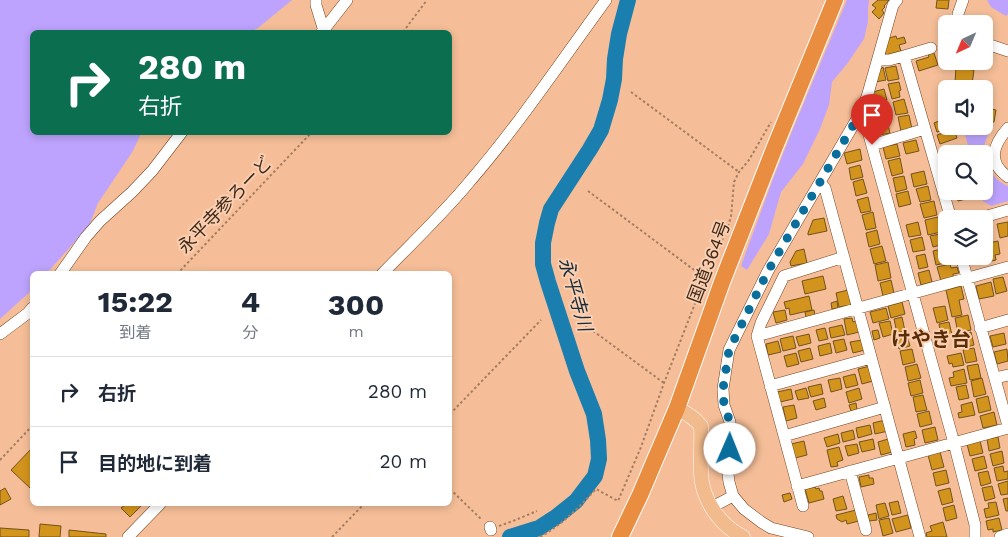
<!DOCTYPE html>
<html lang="ja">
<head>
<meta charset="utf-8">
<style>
  :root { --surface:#fff; --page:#f2f2f3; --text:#1f2937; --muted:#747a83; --line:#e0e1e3 }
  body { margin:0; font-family:"Work Sans","Noto Sans JP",sans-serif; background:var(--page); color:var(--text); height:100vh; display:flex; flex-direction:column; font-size:19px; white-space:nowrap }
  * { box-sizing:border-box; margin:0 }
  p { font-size:16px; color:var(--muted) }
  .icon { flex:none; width:28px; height:28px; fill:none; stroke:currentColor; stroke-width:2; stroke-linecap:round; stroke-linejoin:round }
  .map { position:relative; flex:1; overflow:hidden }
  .sheet { position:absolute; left:30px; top:271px; width:422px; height:235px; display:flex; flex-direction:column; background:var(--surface); border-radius:8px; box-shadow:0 2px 8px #0003 }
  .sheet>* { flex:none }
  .top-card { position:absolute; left:30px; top:30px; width:422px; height:105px; border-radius:8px; box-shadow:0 2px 8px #0003; background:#0b6e4f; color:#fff; overflow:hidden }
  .needle { width:32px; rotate:224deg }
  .buttons { position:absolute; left:938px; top:15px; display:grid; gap:10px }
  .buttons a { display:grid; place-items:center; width:55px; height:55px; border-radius:8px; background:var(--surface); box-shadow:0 2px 8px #0003; font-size:25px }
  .pin { position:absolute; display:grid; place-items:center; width:42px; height:42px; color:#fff; margin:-51px -21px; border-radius:50% 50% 50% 0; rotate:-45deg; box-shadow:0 0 5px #0007 }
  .pin .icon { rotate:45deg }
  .me { position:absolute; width:55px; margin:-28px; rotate:1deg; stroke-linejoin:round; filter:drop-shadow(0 0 4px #0008) }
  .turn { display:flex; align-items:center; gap:18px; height:105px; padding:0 25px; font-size:22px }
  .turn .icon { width:65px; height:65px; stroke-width:2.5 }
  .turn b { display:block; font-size:35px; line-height:42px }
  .eta { display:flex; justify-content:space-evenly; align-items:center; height:85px; text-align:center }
  .eta b { font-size:30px; font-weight:700; line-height:35px }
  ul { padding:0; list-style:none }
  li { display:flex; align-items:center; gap:15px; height:70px; padding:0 25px; border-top:1px solid var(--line) }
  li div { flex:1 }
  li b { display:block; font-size:19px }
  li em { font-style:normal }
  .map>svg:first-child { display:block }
</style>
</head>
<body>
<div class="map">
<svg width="1008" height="537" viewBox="0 0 1008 537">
  <rect width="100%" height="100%" fill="#f5be98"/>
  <path fill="#bda3fd" d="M0 0H292L258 28 250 32H32V132L141 133 133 151 98 203 89 226 46 274H32V290L0 319Z
    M847 0H869L868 9V22L864 39 847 64 832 82 829 105 820 129 803 164 781 192 769 234 747 270 741 266 773 179 795 124Z
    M987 0H1008V14L1006 16 991 7Z
    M978 129 990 131C988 135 986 139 985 143 982 160 992 180 1008 186V201L991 206 983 201 980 191H984V154H970L965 134Z"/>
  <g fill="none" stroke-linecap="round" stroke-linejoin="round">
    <path stroke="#1a7eaf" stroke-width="16" d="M510 537 539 528 556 517 576 501 595 476 599 459 598 440 594 414 577 371 548 282 543 264V243L547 223 551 209 590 149 601 130 610 100 614 79 615 59 619 34 628 0"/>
  </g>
  <path fill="#d3941d" stroke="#72521d" d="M878 0H889L884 6 885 7 882 10 884 13 879 19 872 12 876 8 872 5Z
    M937 0H949L948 9 936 8Z
    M896 36 897 39 904 37 906 43 899 45 901 51 886 55 885 51 889 38Z
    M934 53 938 65 919 71 916 61 929 57 928 54Z
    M958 61H975L974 67 958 66Z
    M896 66 899 79 888 81 885 68Z
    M883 67 886 80 875 82 879 71Z
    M956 68 974 70 972 84 955 82Z
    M899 82 901 90 899 91 900 97 892 99 888 84Z
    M884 89 887 100 875 103 873 92Z
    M904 99 908 113 896 115 893 102Z
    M884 103 885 107H888L891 115 882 117 881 114 879 115 877 105Z
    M991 109 996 110 994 122 989 121Z
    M909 115 912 129 901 131 898 117Z
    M946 118V126H951L952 128 937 132 934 123Z
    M887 120 890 133 879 135 876 123Z
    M954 129 957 138 940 144 937 135Z
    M916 140 919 151 906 154 903 143Z
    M897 144 900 156 886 159 883 147Z
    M860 149 862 160 847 164 844 153Z
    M900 158 903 173 892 176 888 161Z
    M860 165 863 177 851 180 849 168Z
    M924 171 927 184 914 187 911 174Z
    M904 176 907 189 896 192 893 178Z
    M863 179 867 193 856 196 853 182Z
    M928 186 931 200 920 202 916 189Z
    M908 191 911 204 899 207 896 194Z
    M956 191H969L970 198 958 201Z
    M868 197 871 211 861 213 857 200Z
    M934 201 937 215 924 218 920 204Z
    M873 212 876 228 866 230 862 215Z
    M938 217 941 232 928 235 925 220Z
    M824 218 827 231 808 235V233L813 220Z
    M918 222 921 235 909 237 906 225Z
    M1008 222V236L1000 238 997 224Z
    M877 230 880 244 869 247 866 233Z
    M945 233 946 238 942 239 944 244 933 247 930 236Z
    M922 237 925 250 913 252 910 240Z
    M998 241 1000 254 995 255 996 260 987 262 984 244Z
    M882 246 886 261 874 264 870 249Z
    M946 248V256H948L950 262 936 265 933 251Z
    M804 249 807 263 791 266 790 262 796 251Z
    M925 254 928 267 919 269 916 256Z
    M969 256H984L985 261 971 264Z
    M888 262 891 278 878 281 875 265Z
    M950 264 951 268 957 267 959 273 953 274V278L941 281 937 267Z
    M929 270 932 282 921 285 918 273Z
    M823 276 826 289 805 294 802 281Z
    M1003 277 1007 291 996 294 993 279Z
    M891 280 894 293 883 296 880 283Z
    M991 282 994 296 979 299 976 286Z
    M961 286 964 299 959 300 962 315 952 317 946 290Z
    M848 290 851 305 839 307 836 293Z
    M809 296 812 310 790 315 789 308 786 309 784 302Z
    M837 301 838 308 832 309 831 303Z
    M902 302 905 314 891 318 888 306Z
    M945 306 948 320 937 323 933 308Z
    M886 308 889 319 873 323 870 312Z
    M785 310 787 320 776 323 773 312Z
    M814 310 815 315 806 317 805 312Z
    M968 315 971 330 958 333 955 318Z
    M902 317 905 331 897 333 894 319Z
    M852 318 853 322 857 321 859 332 847 335 844 319Z
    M890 321 893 334 883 337 879 323Z
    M949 322 952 335 941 337 939 324Z
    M842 325 845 335 831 338 829 328Z
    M825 328 828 339 819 341 816 330Z
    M878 330 880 338 874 340 872 331Z
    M906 332 910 346 899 349 896 335Z
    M971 332 974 345 963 348 960 335Z
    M1004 333 1006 344 993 347 990 336Z
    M809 334 811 343 799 346 796 337Z
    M793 336 796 348 783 351 780 339Z
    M844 339 847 350 836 353 833 341Z
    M862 340 865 350 853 353 850 342Z
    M778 341 781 352 768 355 766 344Z
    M830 343 832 353 820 356 818 346Z
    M810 348 813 359 801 362 798 351Z
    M974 348 977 361 966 363 963 350Z
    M912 349 915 362 903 365 900 351Z
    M1007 349 1008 361 997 364 994 352Z
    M796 353 799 364 787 367 784 356Z
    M961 353 964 365 953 367 952 363 949 364 947 356Z
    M917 364 921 378 908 381 905 367Z
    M978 364 981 378 970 380 967 366Z
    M870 366 873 381 862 384 858 369Z
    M964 369 967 383 951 386 949 378 954 377 953 372Z
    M855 374 858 385 846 388 843 377Z
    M840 378 842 389 831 392 828 380Z
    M982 378 986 394 974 397 971 381Z
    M920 380 923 393 911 396 908 383Z
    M821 384 823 394 811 397 808 387Z
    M966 385 969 398 959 400 956 387Z
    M806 388 809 398 798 400 795 391Z
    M859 388 862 399 849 403 846 392Z
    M791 389 793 399 780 402 777 392Z
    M923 395 927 410 916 412 913 397Z
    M988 396 991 410 979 413 976 399Z
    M824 398 826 407 816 410 813 401Z
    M972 402 975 415 959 418 958 413 962 412 961 405Z
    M856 403 857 410 851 411 849 405Z
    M794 405 797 418 786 421 783 407Z
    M929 411 932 424 920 427 917 414Z
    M994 412 997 425 983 428 980 416Z
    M885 420 888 431 875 434 873 423Z
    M870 425 872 434 858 438 856 428Z
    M935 427 938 440 925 443 922 430Z
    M853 430 855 439 843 442 841 433Z
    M915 431 917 438 914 439 915 445 906 447 903 434Z
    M838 434 840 443 827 447 824 438Z
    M998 437 1000 448 989 451 987 439Z
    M873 439 875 449 862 452 859 442Z
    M888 439 892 452 881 455 878 442Z
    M804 441 807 455 795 458 791 444Z
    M980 441 983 453 970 456 967 444Z
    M857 444 859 453 848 456 845 446Z
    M839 447 843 460 837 462 838 466 831 467 827 450Z
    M32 448V485L30 488 11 470Z
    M1002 451 1004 463 993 466 990 454Z
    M940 452 944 467 932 470 928 455Z
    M984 456 987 468 975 471 972 459Z
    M1003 466 1004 472 1008 471V479L997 481 994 468Z
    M946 470 949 483 936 486 933 473Z
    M988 471 991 483 981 486 978 473Z
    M869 475V478H873L874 484 861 487 859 477Z
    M1008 481V494L1001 495 998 484Z
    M992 486 995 498 985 501 982 488Z
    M815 487 816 489 819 488 820 491H822L824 499 809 503 805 489Z
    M5 488 11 499 0 505V491Z
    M950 488 953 502 942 505 938 491Z
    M790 493 792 499 784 502 782 495Z
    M843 496 847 509 836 511 833 499Z
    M1008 498V511H1006L1003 499Z
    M898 501 901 513 892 515 889 503Z
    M996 502 999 515 986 518 984 509 989 508 988 503Z
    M885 503 889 516 879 519 876 505Z
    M126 504H143L130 517 121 508Z
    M954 505 957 518 946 521 943 508Z
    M856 510 859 521 847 524 846 520 842 522 837 519 836 515Z
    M876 513 877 520 869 521 868 515Z
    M908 515 911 528 896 532 892 519Z
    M889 518 893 533 883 536 879 520Z
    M999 518 1002 530 993 532V529L988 530 986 521Z
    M943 522 947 537H927L926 533 932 531 930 526Z
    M40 524 61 526 60 537H39Z
    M0 528 29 530V537H0Z
    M69 530 106 534V537H69Z"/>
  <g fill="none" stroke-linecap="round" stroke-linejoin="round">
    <defs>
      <path id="minor" d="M316 0V5L324 31
        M959 24 958 14 963 0
        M322 32 347 0
        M984 43 1008 51
        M904 56 931 48
        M878 60H889L904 56 951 219
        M858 117 866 124 954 443 975 525V537
        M1008 128C993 145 987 162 1008 177
        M872 145 925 129
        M820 182 825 188 920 537
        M977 219 1008 210
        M961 256 1008 426
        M60 274 86 237 100 221 132 192 152 171 182 132
        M382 274C412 243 444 213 471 180 520 123 562 60 606 0
        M980 328 1008 320
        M0 334 28 313 32 308
        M757 336 761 323 784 276 844 257
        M995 378 1008 375
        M770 386 871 358
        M784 436 885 407
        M850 471 866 530
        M797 486 1008 428
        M803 506 757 336 1008 267
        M712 507 733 496
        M490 527 491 530
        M128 537 160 504
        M808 537 771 528 761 522 744 509 733 496 729 482 727 466 731 436 730 422 724 405 723 389 729 350 768 271 858 117 867 97 893 5 897 0
        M1000 537 1008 534"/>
      <path id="major" d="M677 408C686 413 694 417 701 426 702 442 700 458 701 474 702 500 720 525 743 537"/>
      <path id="highway" d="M620 537 640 495 677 408 722 282 774 149 835 0"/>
    </defs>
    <use href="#minor" stroke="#734521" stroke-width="12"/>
    <use href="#major" stroke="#fff" stroke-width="15"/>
    <use href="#highway" stroke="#fff" stroke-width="18"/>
    <path stroke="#a57d61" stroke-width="2" stroke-dasharray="2.5 2.5" stroke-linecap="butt" d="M403 32 427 0
      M631 92 739 172
      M588 191 705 278
      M177 274 312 132
      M581 322 664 383
      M450 414 541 320
      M0 460 32 426
      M450 489 482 520
      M499 526 513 521 537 511
      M332 537 364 504
      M540 537C563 524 578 508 596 489L618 501 641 447 664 383 705 278 727 229 731 217 734 182 739 172 749 160 771 122"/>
    <use href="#minor" stroke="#fff" stroke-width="11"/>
    <use href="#major" stroke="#f2bb8d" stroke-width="14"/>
    <use href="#highway" stroke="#e98d41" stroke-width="16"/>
  </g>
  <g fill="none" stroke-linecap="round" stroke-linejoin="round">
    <path stroke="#0a6e9c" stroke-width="9" stroke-dasharray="0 16.2" d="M730 449 731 436 730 422 724 405 723 389 729 350 768 271 858 117 866 124 872 145"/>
  </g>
  <g text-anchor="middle" stroke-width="4" stroke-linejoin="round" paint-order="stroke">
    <g font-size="18" fill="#3f2a1a" stroke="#faceb0">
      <text transform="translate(225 205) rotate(-46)" y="6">永平寺参ろーど</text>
      <text transform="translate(709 262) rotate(-69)" y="6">国道364号</text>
    </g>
    <g font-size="19" font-style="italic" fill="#172c38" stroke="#faceb0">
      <text transform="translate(576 294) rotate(74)" y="7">永平寺川</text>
    </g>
    <g font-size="20" font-weight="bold" fill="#592d05" stroke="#faceb0">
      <text x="931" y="346">けやき台</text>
    </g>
  </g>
</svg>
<div class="buttons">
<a><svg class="needle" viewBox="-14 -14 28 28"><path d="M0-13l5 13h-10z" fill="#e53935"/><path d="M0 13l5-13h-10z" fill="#747a83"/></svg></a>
<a><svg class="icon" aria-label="sound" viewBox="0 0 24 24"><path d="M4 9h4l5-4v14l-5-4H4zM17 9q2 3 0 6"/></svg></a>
<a><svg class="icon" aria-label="search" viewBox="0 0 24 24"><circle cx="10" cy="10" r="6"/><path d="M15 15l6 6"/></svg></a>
<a><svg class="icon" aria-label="layers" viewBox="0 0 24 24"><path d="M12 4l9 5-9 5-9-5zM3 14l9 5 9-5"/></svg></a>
</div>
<div class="pin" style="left:872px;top:145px;background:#d93025"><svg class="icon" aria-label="arrive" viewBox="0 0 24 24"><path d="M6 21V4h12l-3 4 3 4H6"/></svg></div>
<svg class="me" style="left:730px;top:449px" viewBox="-20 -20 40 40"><circle r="19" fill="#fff"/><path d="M0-13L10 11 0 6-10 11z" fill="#0a6e9c"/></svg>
<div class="top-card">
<div class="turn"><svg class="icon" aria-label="right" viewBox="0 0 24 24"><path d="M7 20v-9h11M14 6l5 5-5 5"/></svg><div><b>280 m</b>右折</div></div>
</div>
<section class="sheet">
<div class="eta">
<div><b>15:22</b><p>到着</p></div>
<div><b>4</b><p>分</p></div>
<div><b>300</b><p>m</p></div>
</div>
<ul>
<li><svg class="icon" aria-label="right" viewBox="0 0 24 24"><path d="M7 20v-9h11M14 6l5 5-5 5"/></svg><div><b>右折</b></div><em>280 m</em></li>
<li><svg class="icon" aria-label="arrive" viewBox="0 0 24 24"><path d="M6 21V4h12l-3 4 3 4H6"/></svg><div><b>目的地に到着</b></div><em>20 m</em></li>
</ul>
</section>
</div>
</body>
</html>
